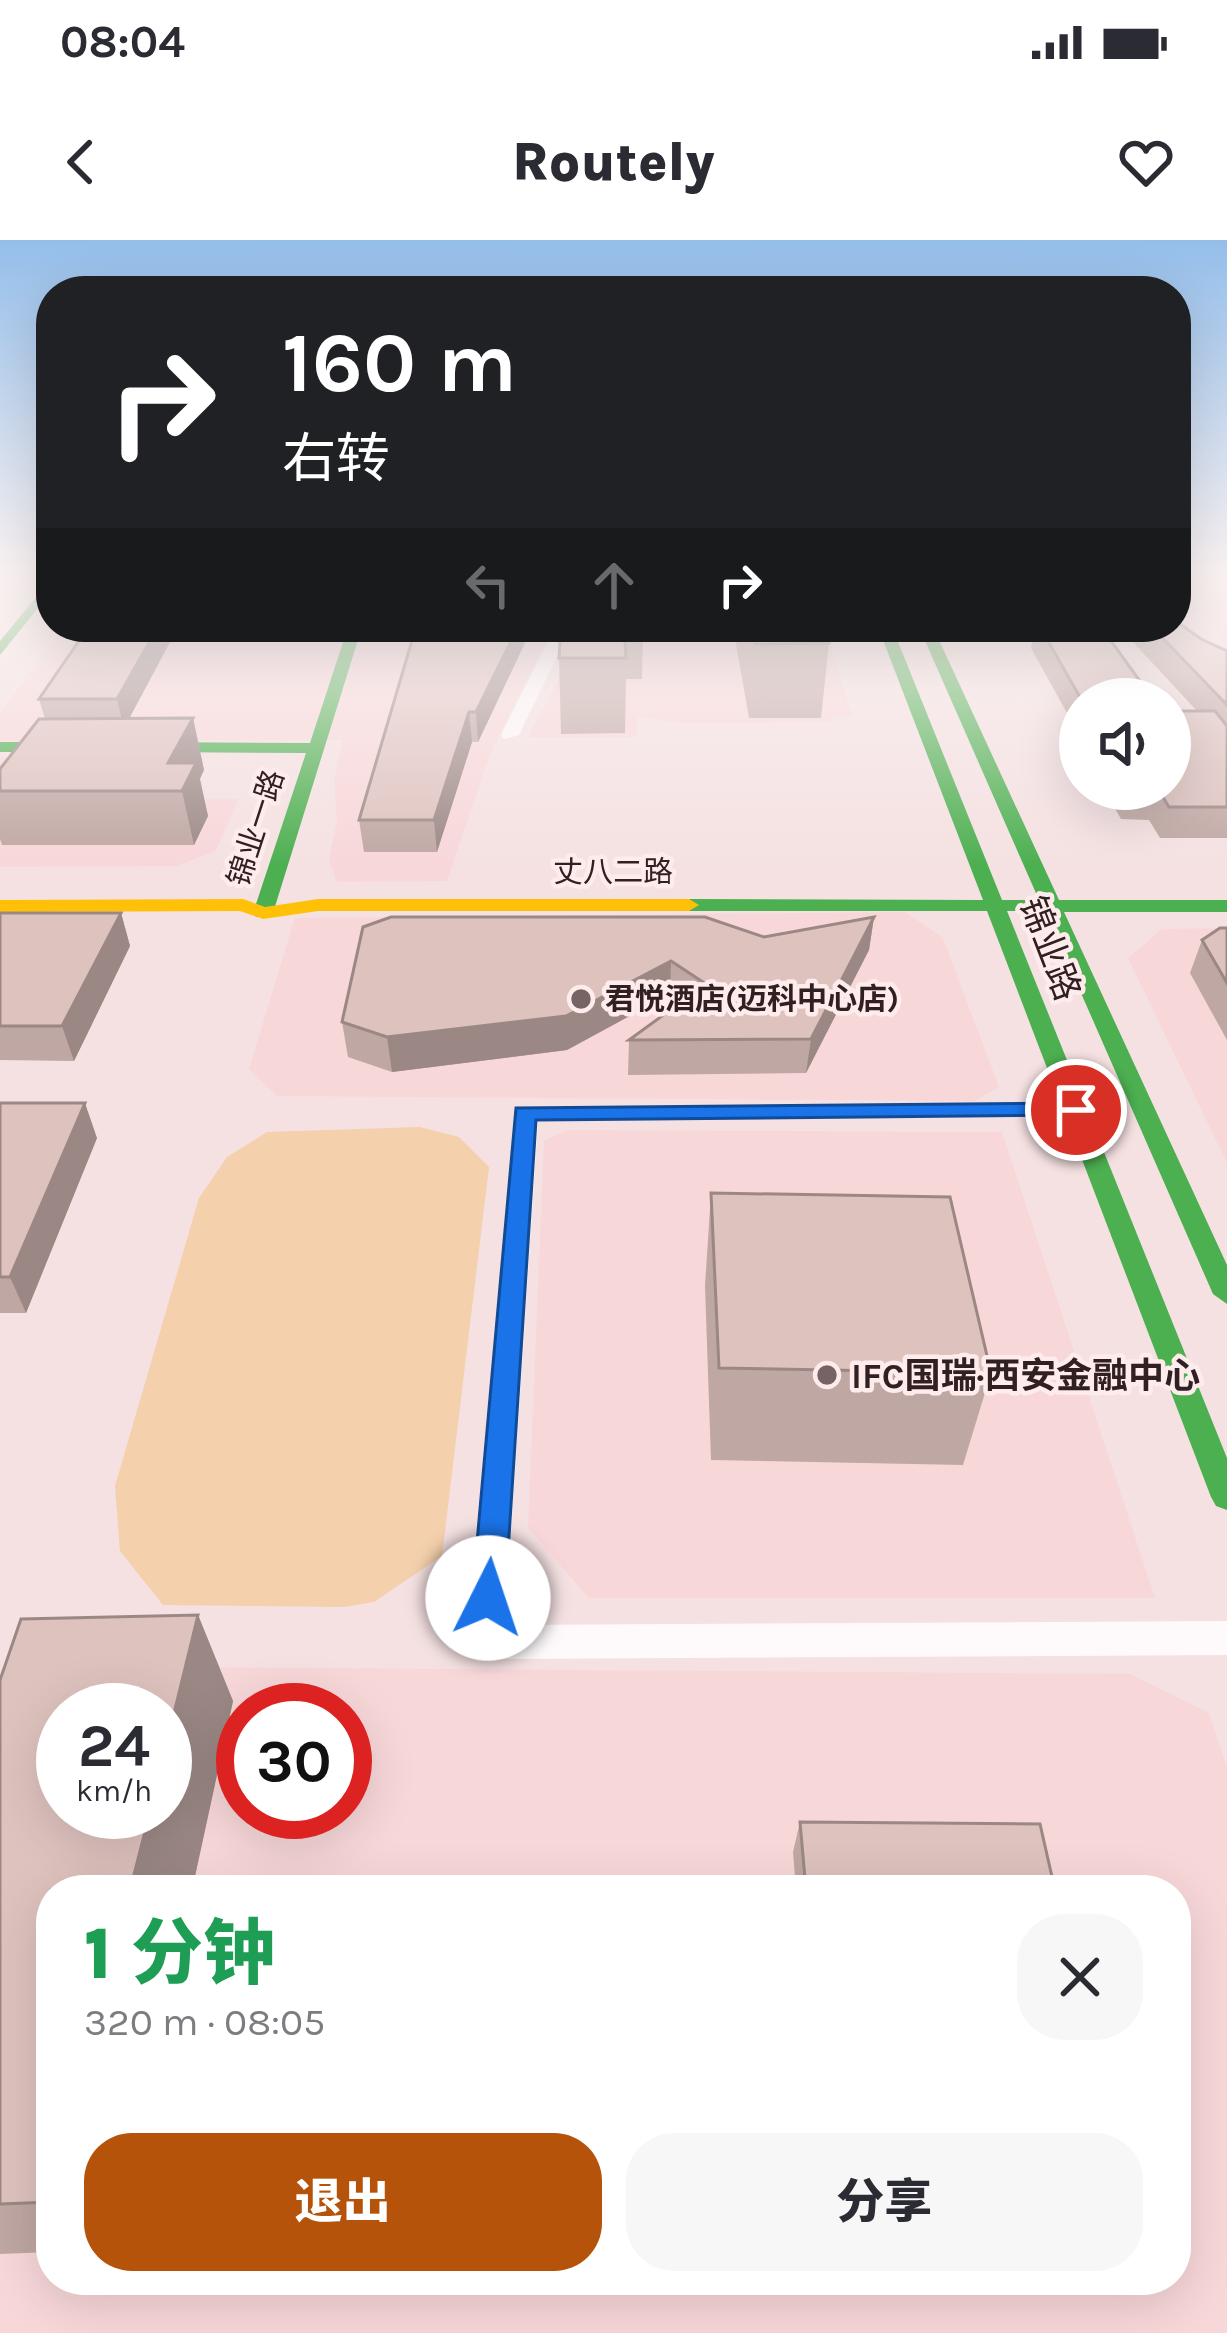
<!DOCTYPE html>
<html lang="zh">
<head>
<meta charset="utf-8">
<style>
  :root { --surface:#fff; --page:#f7f7f7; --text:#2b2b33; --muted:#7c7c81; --accent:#b45309 }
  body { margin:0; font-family:Karla,"Noto Sans SC",sans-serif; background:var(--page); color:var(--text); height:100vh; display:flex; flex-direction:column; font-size:45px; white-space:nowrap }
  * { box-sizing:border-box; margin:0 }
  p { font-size:39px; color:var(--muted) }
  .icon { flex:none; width:66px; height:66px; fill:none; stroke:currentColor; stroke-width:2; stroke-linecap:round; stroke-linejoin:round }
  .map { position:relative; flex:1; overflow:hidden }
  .side { position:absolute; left:36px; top:1635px; width:1155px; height:420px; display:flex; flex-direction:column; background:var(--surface); border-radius:48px; box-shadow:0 12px 48px #0002 }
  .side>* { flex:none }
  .hud { position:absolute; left:36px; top:36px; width:1155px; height:366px; border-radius:48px; box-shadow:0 12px 48px #0002; background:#202124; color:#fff; overflow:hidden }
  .tools { position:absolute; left:1059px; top:438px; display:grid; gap:24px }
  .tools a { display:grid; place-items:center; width:132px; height:132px; border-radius:50%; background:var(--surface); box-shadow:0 12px 48px #0002; font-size:60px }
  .speed { position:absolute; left:36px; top:1443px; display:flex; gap:24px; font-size:60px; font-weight:700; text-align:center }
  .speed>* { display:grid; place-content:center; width:156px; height:156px; border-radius:50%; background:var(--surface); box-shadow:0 12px 48px #0002; line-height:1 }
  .speed small { font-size:30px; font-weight:400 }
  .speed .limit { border:18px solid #d22; background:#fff; color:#111 }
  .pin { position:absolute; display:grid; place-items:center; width:102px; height:102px; color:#fff; margin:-51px; border:6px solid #fff; border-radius:50%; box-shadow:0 3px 12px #0007 }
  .me { position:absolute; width:132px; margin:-66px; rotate:4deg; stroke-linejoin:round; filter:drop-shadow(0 0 9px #0008) }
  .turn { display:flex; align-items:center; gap:42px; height:252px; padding:0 48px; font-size:54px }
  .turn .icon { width:156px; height:156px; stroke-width:2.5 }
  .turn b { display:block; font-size:84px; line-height:102px }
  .lanes { display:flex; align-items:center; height:114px; padding:0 48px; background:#0003; justify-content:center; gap:60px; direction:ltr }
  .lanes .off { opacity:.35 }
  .round { display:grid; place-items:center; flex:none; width:126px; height:126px; border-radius:48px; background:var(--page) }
  .headline { display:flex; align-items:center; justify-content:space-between; height:204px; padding:0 48px }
  h1 { font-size:72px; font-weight:800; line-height:90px; color:#1e9e55 }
  .cta { display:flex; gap:24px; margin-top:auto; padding:24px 48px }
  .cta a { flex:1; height:138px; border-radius:48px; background:var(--accent); color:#fff; font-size:48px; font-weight:800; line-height:138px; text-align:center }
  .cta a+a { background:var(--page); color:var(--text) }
  .status { display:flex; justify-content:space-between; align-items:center; height:84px; padding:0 60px; background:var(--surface); direction:ltr }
  .status svg { height:33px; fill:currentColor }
  header { display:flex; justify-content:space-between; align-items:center; height:156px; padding:0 48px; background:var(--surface); font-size:54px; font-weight:800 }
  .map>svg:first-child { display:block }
</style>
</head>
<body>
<div class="status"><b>08:04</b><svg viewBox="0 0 49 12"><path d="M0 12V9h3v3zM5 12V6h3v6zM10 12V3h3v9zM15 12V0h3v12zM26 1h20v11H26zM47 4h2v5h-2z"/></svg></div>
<header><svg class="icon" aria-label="back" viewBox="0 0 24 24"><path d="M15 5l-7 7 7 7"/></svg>Routely<svg class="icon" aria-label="heart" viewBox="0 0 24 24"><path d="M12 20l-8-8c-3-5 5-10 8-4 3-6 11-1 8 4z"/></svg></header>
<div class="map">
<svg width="1227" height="2093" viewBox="0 0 1227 2093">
  <rect width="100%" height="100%" fill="#f5e1e2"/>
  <path fill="#f8d7d9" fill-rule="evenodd" d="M1176 333H1227V424L1176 387Z
    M62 387H553L490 514 447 641 337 642 329 620 337 581 334 540 343 500 0 501V474Z
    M586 387H825L852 476 832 477V482L684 483 638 477 637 497H528Z
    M50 516 21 559H238L216 611 176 626 0 627V517Z
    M905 672 943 698 999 847 975 861 277 856 249 829 295 678Z
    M1227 688V923L1128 718 1162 689Z
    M567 890 1002 892 1155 1358H589L528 1288 544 901Z
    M171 1427 1130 1434 1209 1473 1227 1528V2093H0V1565L68 1447ZM63 1470H165V1572H63ZM243 1470H345V1572H243ZM51 1650H1176V2040H51Z"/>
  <path fill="#f4d0ac" d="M420 887 459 897 489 927 442 1316 374 1362 344 1367 163 1365 120 1311 115 1246 199 958 227 917 267 892Z"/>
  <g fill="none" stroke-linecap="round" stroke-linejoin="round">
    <path fill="#fefafb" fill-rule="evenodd" d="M555 387H571L519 495 504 499 501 495Z
      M1076 862 1089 870 1085 876 538 881 505 1385 1227 1381V1415L485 1419 472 1414 466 1402 516 867Z"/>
    <path fill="#4caf50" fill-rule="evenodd" d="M51 339V352L0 415V401Z
      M348 387H362L273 673 256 677 253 673 306 513 145 512 137 507 145 502 310 503Z
      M878 387H892L1002 660H1039L919 387H933L1059 660H1227V672H1064L1227 1025V1064L1213 1054 1045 671H1007L1227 1218V1270L1216 1266 1211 1257 987 671H689L679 665 689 659 983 660Z
      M0 502H71L79 507 71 512H0Z"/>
    <path fill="#ffc107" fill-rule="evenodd" d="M243 659 265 667 318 659H689L699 665 689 671H318L263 679 240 671 0 672V660Z"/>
  </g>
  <path fill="#bfa7a3" d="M117 387H178L129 479 193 478 204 530 199 539 208 576 194 605H2L0 599V529L45 479 39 459 110 398Z
    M416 387H529L524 405 478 502H472L437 612H364L359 580Z
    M561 387H681V391H643L642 439H626L625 493 561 494 559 418Z
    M733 387H823L829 403 821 478H749Z
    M1036 387H1101L1140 441 1135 459H1080V507L1076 501 1078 493 1031 408Z
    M1119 387H1176L1227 411V598H1160L1149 580 1121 579 1104 549H1170L1197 471Z
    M0 673H121L130 706 74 821 0 820Z
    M874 677 869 710 806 833 628 835 629 800 681 762 670 754 567 810 392 832 348 817 342 782 764 697Z
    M1227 688V800L1190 733 1202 700Z
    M0 863 97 898 26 1073H0Z
    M711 953 991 1133 963 1225 711 1220 705 1046Z
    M198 1375 233 1461 192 1650H51V2012L0 2014V1440Z
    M800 1582 1055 1650H796L793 1612Z"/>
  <path fill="#9b8885" d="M158 387H178L124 488 117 459Z
    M518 387H529L524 405 478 502 476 472Z
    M1140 441 1135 459H1097Z
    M469 472 472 502 437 612 434 580Z
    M193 478 204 530 200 539 208 576 194 605 182 551 168 523Z
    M121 673 130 706 74 821 62 786Z
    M874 677 869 710 806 833 811 799Z
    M671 721 670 754 567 810 392 832 387 797Z
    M85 863 97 898 26 1073 10 1037Z
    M198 1375 233 1461 192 1650H130L150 1572H165V1510Z"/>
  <path fill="#dec2be" stroke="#9b8885" stroke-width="3" d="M1176 381 1201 399 1227 411V465L1152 387H1176Z
    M117 387H158L117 459H39L81 398H110Z
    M416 387H518L476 472H469L434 580H359Z
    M561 387H624L626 418H559Z
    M751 387H823L829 403 755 404Z
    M1040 387H1101L1140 441 1097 459H1081Z
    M1170 471H1215L1227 486V567H1169L1158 549H1170Z
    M193 478 168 523H196L182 551H0V529L39 479Z
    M0 673H121L62 786H0Z
    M391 677H705L764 697 874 677 811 799 629 800 706 744 671 721 566 776 387 797 342 782 363 687Z
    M1220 688H1227V743L1202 700Z
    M0 863H85L10 1037H0Z
    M711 953 950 957 991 1133 719 1128Z
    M198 1375 165 1510V1470H63V1572H150L130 1650H51V1962L0 1964V1440L21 1379Z
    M800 1582 1040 1584 1055 1650H806Z"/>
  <linearGradient id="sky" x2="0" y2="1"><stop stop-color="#94beea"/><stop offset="0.53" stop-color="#faf2f2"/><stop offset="1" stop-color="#faf2f2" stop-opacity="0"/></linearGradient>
  <rect width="1227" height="626" fill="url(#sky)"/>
  <path fill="#1a73e8" stroke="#114b97" stroke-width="3" d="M1076 863 1084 865V875L536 880 505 1358 500 1368 488 1372 477 1368 472 1358 516 868Z"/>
  <g fill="#766465" stroke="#feebec" stroke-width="4.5">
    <circle cx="581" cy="759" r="12"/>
    <circle cx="827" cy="1135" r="12"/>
  </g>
  <g text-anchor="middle" stroke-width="9" stroke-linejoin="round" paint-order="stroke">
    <g font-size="30" fill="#312022" stroke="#feebec">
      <text transform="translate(256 588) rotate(-72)" y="10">锦业一路</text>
      <text x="613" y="642">丈八二路</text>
    </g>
    <g font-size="30" font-weight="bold" fill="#312022" stroke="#feebec" text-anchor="start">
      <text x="605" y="769">君悦酒店(迈科中心店)</text>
    </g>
    <g font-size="36" fill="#312022" stroke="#feebec">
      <text transform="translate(1051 708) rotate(69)" y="13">锦业路</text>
    </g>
    <g font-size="36" font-weight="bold" fill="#312022" stroke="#feebec" text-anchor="start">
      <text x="851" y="1148">IFC国瑞·西安金融中心</text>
    </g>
  </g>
</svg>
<div class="tools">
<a><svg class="icon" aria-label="sound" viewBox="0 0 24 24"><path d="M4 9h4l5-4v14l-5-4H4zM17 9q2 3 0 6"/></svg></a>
</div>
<div class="speed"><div>24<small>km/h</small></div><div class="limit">30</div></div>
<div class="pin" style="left:1076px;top:870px;background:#d93025"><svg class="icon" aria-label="arrive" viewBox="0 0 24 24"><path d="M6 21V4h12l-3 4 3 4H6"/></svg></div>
<svg class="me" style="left:488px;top:1358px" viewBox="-20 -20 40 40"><circle r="19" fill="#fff"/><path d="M0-13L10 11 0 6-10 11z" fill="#1a73e8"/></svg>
<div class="hud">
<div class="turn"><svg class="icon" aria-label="right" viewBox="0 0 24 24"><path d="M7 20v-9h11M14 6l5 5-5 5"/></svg><div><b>160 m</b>右转</div></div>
<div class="lanes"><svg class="icon off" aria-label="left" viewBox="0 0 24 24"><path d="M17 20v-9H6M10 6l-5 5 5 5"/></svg><svg class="icon off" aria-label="ahead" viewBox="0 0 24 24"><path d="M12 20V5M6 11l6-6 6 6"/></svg><svg class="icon" aria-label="right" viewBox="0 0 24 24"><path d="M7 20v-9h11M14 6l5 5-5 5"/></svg></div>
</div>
<section class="side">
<div class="headline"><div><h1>1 分钟</h1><p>320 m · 08:05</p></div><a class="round"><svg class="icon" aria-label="close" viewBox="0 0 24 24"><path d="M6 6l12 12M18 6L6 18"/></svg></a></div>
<div class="cta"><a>退出</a><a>分享</a></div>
</section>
</div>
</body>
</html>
